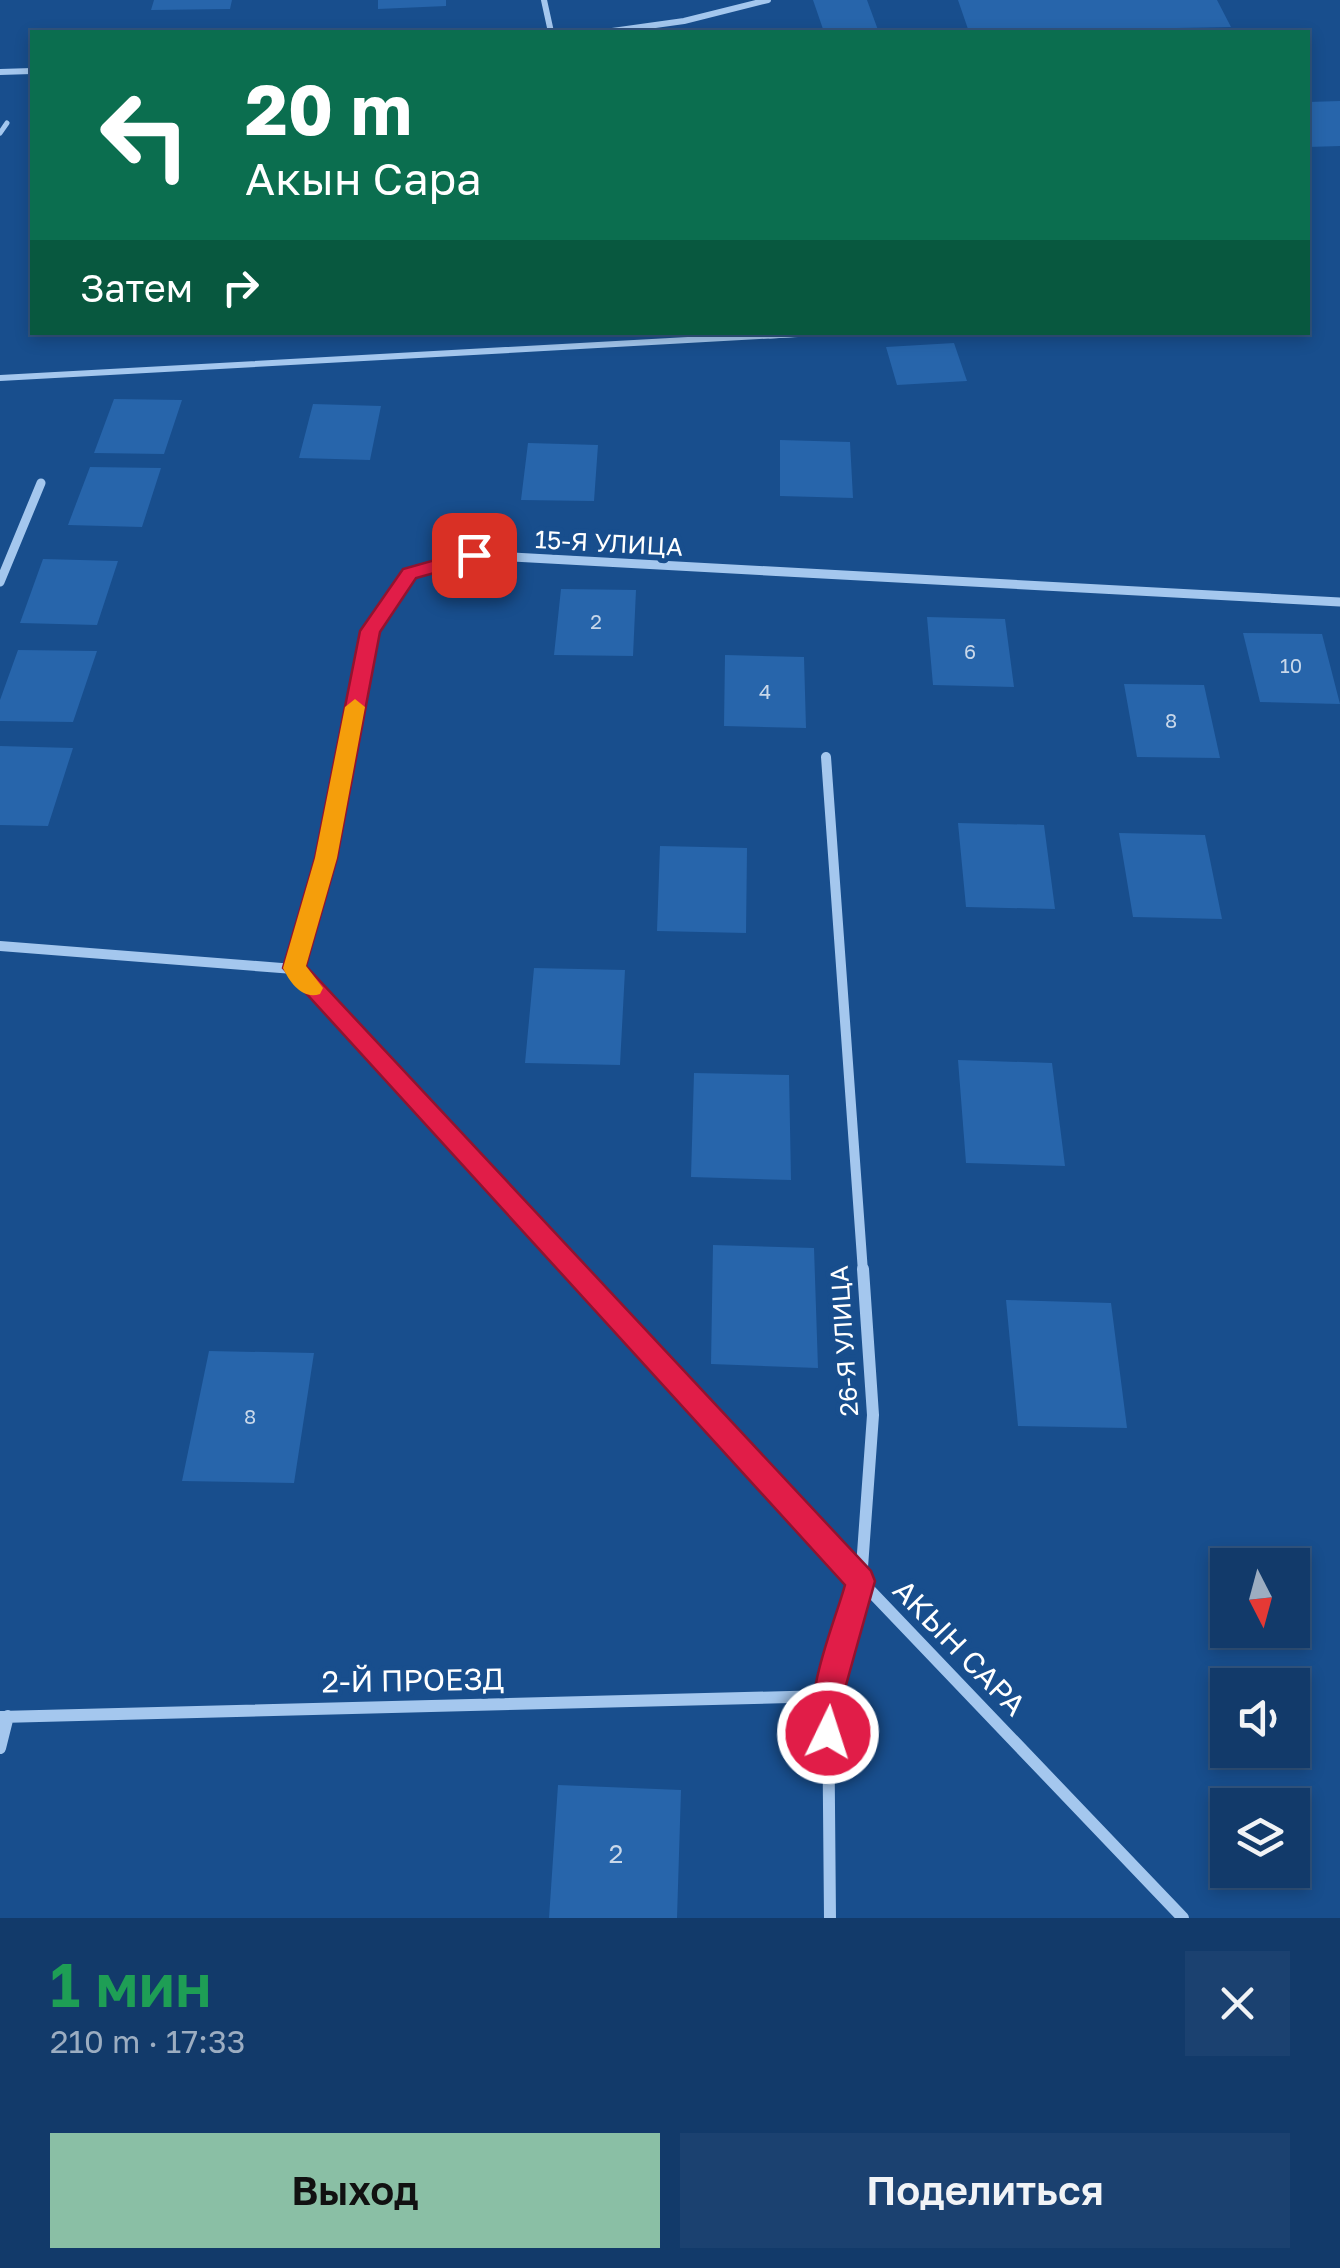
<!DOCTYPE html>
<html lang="ru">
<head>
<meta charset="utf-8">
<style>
  :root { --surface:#123a6a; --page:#1b4170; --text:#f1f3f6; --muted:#9cadc1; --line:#31547e; --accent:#8abfa5 }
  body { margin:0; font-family:"Golos Text",sans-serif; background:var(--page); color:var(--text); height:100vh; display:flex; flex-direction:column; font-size:38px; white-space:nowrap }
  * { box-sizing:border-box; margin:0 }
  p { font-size:32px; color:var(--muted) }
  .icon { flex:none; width:55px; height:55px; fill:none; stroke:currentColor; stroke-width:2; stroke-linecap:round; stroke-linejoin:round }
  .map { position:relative; height:1918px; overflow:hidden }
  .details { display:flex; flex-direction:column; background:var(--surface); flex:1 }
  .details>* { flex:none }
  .hud { position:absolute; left:30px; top:30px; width:1280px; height:305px; border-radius:0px; box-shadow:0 5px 15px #0003,0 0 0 2px var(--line); background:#0b6e4f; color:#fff; overflow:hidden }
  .needle { width:65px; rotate:174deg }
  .controls { position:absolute; left:1210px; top:1548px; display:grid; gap:20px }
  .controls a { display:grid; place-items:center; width:100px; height:100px; border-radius:0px; background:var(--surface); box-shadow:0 5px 15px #0003,0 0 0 2px var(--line); font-size:50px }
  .pin { position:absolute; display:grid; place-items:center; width:85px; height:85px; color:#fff; margin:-42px; border-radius:20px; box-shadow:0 5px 15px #0006 }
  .me { position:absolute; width:110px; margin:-55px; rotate:4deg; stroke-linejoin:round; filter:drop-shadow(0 0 8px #0008) }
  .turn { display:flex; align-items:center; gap:35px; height:210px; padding:0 50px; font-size:45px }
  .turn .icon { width:130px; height:130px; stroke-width:2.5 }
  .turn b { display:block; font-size:70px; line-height:85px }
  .then { display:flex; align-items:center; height:95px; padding:0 50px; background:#0003; gap:20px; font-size:38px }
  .round { display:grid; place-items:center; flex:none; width:105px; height:105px; border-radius:0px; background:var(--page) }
  .overview { display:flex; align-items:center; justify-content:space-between; height:170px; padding:0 50px }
  h1 { font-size:60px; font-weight:600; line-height:75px; color:#1e9e55 }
  .action { display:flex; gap:20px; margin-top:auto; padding:20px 50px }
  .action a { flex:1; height:115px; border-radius:0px; background:var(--accent); color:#111; font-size:40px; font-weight:600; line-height:115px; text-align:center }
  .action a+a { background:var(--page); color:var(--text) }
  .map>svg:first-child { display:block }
</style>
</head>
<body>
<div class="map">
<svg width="1340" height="1918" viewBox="0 0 1340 1918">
  <rect width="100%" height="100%" fill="#184e8d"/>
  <path fill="#2765ab" d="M154 0H232L230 9 151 10Z
    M378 0H446V6L378 9Z
    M813 0H867L878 30 824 32Z
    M958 0H1217L1231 27 969 32Z
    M1340 101V146L1308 147V102Z
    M954 343 967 381 897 385 886 347Z
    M114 399 182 400 164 454 94 453Z
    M313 404 381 406 370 460 299 458Z
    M780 440 850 442 853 498 780 496Z
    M528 443 598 445 594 501 521 500Z
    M90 467 161 468 142 527 68 525Z
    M43 559 118 561 97 625 20 623Z
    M561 589 636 590 633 656 554 655Z
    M927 617 1005 619 1014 687 933 685Z
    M1243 633 1322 634 1340 704 1260 702Z
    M18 650 97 651 73 722 0 721V700Z
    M725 655 804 657 806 728 724 726Z
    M1124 684 1204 685 1220 758 1137 757Z
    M0 746 73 748 48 826 0 825Z
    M958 823 1044 825 1055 909 966 907Z
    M1119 833 1205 835 1222 919 1133 917Z
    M660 846 747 848 746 933 657 931Z
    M534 968 625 970 620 1065 525 1063Z
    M958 1060 1052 1063 1065 1166 966 1163Z
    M694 1073 789 1075 791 1180 691 1177Z
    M713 1245 814 1248 818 1368 711 1364Z
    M1006 1300 1111 1303 1127 1428 1018 1426Z
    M209 1351 314 1353 294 1483 182 1481Z
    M558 1785 681 1790 677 1918H549Z"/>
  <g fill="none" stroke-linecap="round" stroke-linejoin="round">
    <path stroke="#a4c7ee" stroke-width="5" d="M0 133 7 123
      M770 336 835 332"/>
    <path stroke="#a4c7ee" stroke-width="6" d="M0 378 816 333"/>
    <path stroke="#a4c7ee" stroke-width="6" d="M544 0 551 32
      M605 32 684 21 768 0
      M0 72 32 71"/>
    <path stroke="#a4c7ee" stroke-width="9" d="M0 582 41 483
      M346 752 370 631 409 574 474 555 1340 602"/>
    <path stroke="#a4c7ee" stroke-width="10" d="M826 757 863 1272
      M0 946 294 969 326 858 347 750
      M294 969 574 1272"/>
    <path stroke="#a4c7ee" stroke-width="12" d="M572 1269 861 1581 1183 1918
      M0 1717 828 1696
      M0 1748 8 1716
      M830 1918 828 1696 861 1581 873 1415 863 1269"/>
  </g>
  <path fill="#e11d48" stroke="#92132f" stroke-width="2.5" d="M474 549 484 555 481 560 416 578 380 632 337 858 306 966 871 1571 875 1581 843 1696 844 1733 839 1743 828 1748 818 1743C800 1701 833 1628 845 1585L283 968 315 858 360 631 403 569Z"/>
  <path fill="#f59e0b" d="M355 699 365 707 337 858 306 966 323 988 320 994C303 1000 290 983 283 968L315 858 345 707Z"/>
  <g text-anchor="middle" stroke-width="10" stroke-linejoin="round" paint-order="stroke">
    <g font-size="20" fill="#c9d8ea">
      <text x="596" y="629">2</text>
      <text x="970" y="659">6</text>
      <text x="1291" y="673">10</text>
      <text x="765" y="699">4</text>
      <text x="1171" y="728">8</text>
      <text x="250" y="1424">8</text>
    </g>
    <g font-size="25" fill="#fff" stroke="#184e8d">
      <text transform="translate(609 543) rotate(3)" y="9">15-Я УЛИЦА</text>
      <text transform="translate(844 1341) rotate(-94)" y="9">26-Я УЛИЦА</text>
    </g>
    <g font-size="25" fill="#c9d8ea">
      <text x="616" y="1863">2</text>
    </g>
    <g font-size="30" fill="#fff" stroke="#184e8d">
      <text transform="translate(959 1648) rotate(46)" y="10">АКЫН САРА</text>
      <text transform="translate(413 1681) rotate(-1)" y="10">2-Й ПРОЕЗД</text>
    </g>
  </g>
</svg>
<div class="controls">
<a><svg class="needle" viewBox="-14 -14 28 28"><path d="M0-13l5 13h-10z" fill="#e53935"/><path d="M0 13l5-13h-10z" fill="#9cadc1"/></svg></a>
<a><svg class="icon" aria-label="sound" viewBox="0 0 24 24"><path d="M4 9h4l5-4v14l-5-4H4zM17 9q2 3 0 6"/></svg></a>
<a><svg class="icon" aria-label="layers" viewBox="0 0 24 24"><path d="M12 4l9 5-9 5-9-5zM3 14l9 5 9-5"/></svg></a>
</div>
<div class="pin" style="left:474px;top:555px;background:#d93025"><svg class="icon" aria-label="arrive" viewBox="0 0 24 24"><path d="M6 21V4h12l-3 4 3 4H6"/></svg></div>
<svg class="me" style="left:828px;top:1733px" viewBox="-20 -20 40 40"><circle r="17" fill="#e11d48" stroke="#fff" stroke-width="3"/><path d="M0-11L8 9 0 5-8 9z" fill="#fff"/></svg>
<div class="hud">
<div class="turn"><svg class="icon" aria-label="left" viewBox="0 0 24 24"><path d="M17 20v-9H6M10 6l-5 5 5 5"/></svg><div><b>20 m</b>Акын Сара</div></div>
<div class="then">Затем<svg class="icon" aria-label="right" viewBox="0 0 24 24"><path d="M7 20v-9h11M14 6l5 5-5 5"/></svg></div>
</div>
</div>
<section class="details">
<div class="overview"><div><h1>1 мин</h1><p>210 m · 17:33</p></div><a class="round"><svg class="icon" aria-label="close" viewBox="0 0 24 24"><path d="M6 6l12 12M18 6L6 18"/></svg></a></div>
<div class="action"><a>Выход</a><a>Поделиться</a></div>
</section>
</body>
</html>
